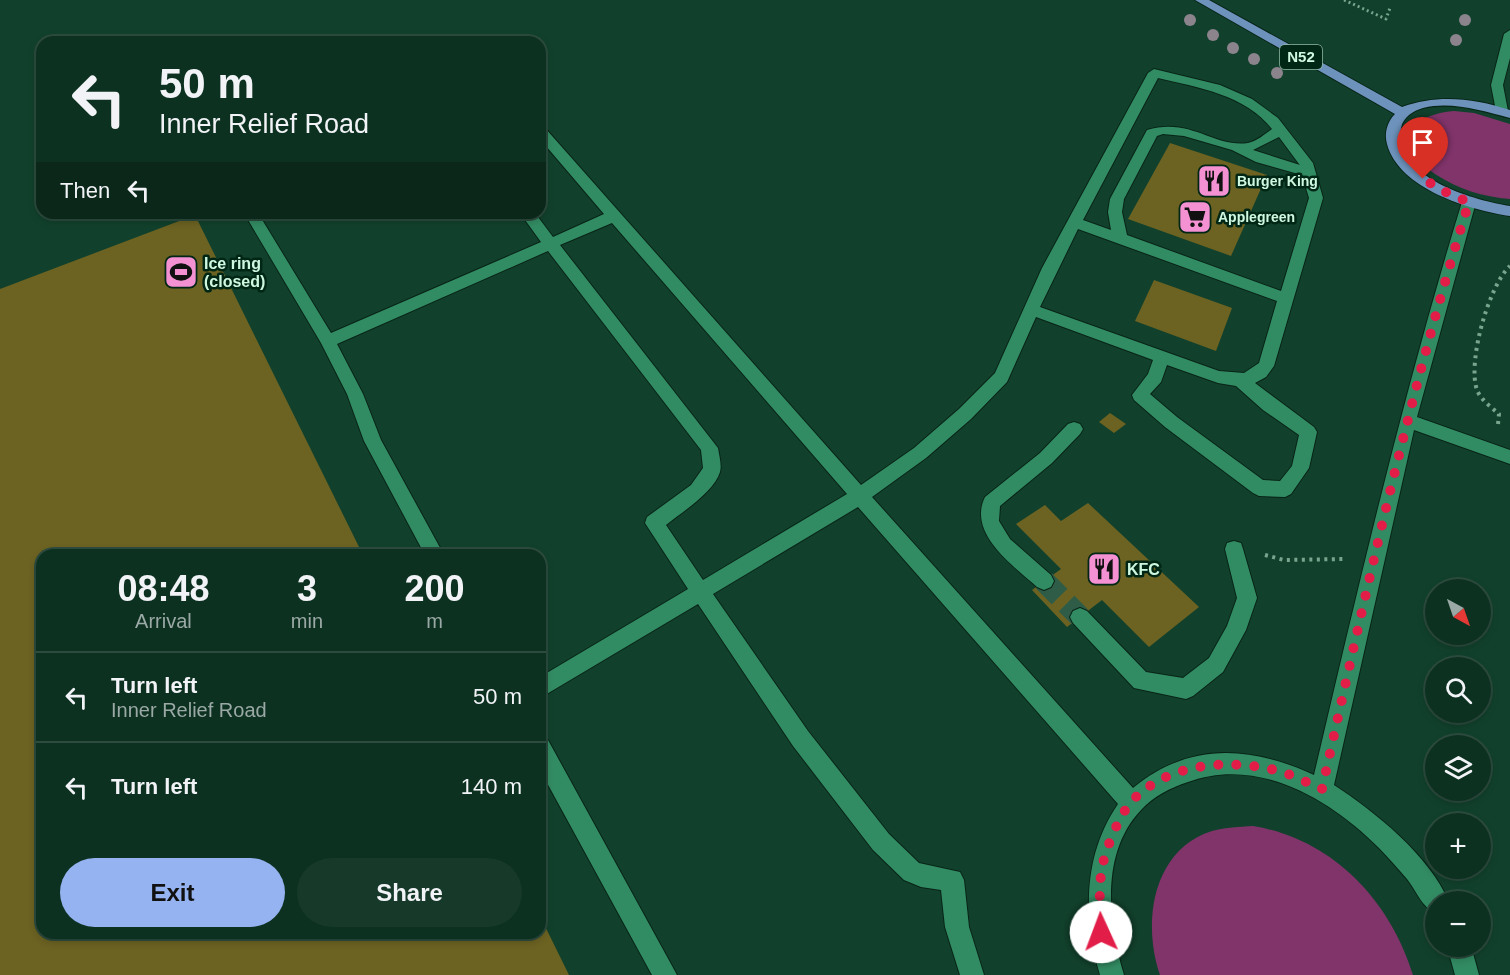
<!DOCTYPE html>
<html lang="en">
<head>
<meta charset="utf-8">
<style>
  :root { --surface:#0d3121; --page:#16392a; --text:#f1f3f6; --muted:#9aa9a5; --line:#2d4c3f; --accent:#95b2f1 }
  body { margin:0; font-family:Helvetica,sans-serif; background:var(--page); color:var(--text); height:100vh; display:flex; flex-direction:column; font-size:22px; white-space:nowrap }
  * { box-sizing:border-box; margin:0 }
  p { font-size:20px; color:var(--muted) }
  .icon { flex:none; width:33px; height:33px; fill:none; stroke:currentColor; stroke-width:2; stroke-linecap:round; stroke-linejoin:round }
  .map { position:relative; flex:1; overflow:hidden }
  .details { position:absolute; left:36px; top:549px; width:510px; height:390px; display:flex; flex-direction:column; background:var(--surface); border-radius:18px; box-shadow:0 3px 9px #0003,0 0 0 2px var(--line) }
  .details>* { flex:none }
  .hud { position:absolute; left:36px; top:36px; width:510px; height:183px; border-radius:18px; box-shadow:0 3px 9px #0003,0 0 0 2px var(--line); background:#0d3121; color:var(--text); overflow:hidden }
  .needle { width:39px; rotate:140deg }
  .buttons { position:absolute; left:1425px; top:579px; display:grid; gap:12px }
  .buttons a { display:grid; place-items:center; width:66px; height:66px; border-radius:50%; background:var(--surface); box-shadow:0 3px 9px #0003,0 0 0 2px var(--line); font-size:30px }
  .pin { position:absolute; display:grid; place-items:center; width:51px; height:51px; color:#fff; margin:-62px -26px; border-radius:50% 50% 50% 0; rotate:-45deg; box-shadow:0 0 6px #0007 }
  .pin .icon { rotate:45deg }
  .me { position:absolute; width:66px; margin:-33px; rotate:358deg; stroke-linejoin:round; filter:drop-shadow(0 0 4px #0008) }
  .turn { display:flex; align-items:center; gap:21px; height:126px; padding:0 24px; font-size:27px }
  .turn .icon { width:78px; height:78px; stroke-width:2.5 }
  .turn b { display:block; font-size:42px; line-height:51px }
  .then { display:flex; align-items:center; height:57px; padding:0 24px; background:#0003; gap:12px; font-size:22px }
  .eta { display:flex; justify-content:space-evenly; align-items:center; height:102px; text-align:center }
  .eta b { font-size:36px; font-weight:700; line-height:42px }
  .primary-button { display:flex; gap:12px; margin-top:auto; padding:12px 24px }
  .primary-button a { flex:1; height:69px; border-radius:36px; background:var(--accent); color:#111; font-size:24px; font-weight:700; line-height:69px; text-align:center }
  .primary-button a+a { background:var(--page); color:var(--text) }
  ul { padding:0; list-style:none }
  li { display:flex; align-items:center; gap:18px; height:90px; padding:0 24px; border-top:2px solid var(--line) }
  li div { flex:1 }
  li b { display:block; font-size:22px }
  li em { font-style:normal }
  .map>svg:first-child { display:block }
</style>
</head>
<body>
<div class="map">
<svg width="1510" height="975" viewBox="0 0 1510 975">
  <rect width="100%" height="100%" fill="#11412c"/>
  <path fill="#81346a" d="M1454 111 1474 113 1510 124V199C1483 197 1458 189 1435 174 1391 145 1406 115 1454 111Z
    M1253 826C1332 839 1390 900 1413 975H1160C1142 923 1152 850 1212 831 1226 827 1239 827 1253 826Z"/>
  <path fill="#6c6222" d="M1170 143 1267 175 1231 256 1128 219Z
    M195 215 363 555H42V933H540V916L569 975H0V289Z
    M1154 280 1232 308 1216 351 1135 321Z
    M1110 413 1126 424 1114 433 1099 422Z
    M1088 503 1199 607 1149 647 1102 600 1067 627 1032 590 1061 569 1016 524 1045 505 1061 521Z"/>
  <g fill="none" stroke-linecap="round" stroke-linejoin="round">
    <path stroke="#2e5c47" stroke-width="22" stroke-dasharray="22 10" stroke-linecap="butt" d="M1044 581 1080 617"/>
    <defs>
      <path id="minor" d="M1510 30V58L1503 85 1508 111 1502 115 1496 111 1491 85 1504 34Z
        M1154 69 1220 85 1252 99 1278 118 1313 163 1323 198 1274 366 1266 377 1255 383 1314 427 1317 432 1309 468 1291 494 1285 497 1259 496 1253 493 1165 427 1134 400 1132 395 1148 374 1153 360 1036 317 1007 382 971 419 926 458 872 497 1133 788C1190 741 1251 746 1314 775 1359 583 1404 391 1462 202L1469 197 1474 199 1476 202 1417 417 1510 450V464L1414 430 1334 785C1375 812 1429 855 1449 902H1436V913C1422 908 1416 890 1407 879 1398 869 1389 858 1379 848 1330 799 1258 756 1188 782 1170 788 1154 796 1141 810 1100 853 1108 923 1124 975H1100C1083 917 1083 855 1118 804L858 507 713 594 808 731 889 834 919 863 960 872 964 880 969 927 984 975H960L945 927 941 890 921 887 904 880 873 850 793 746 698 604 540 698V677L688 589 645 523 647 517 691 485 703 468 701 450 548 251 337 344 363 394 381 440 444 555H425L364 441 347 394 321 343 244 213H258L331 333 541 242 520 213H535L553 237 604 214 540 139V127L545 128 861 485 914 448 959 409 995 373 1042 268 1148 73ZM1158 78C1197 87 1246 95 1272 129 1265 134 1257 141 1248 143 1214 148 1191 117 1147 130L1110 199 1108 212 1111 230 1083 220ZM1163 134 1184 136 1232 150 1256 162 1302 175 1309 198 1281 291 1127 235 1122 212 1124 199 1157 136ZM1279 137 1299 164 1300 165 1253 150ZM612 223 847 494 703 580 666 525C682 512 714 492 720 472 722 465 719 455 718 448L560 245ZM1078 229 1277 301 1259 363 1244 373 1219 371 1040 307ZM1167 365 1218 383 1236 386 1263 410 1299 435 1292 466 1280 481 1263 480 1177 417 1150 394 1161 382Z
        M1074 422 1080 424 1083 429 1080 434 1052 463 1000 506 999 521 1010 539 1051 575 1054 581 1051 587 1044 590 1037 587C1014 566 967 534 985 497L1040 453 1068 424Z
        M1234 541 1241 543 1243 549 1257 598 1246 630 1223 672 1193 696 1186 699 1134 688 1073 623 1070 617 1073 611 1080 608 1087 611 1146 672 1183 678 1209 658 1227 626 1237 598 1225 549 1227 543Z
        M540 737 548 740 677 975H652L540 770Z
        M1447 946H1471L1479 975H1455Z"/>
      <path id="major" d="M1195 0H1209L1402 107C1437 94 1474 98 1510 110V118C1482 111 1452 101 1423 108 1413 111 1403 117 1401 128 1391 176 1474 201 1510 206V216C1470 210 1399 189 1387 144 1384 134 1387 122 1395 114Z"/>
    </defs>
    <use href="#minor" stroke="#082417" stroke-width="2"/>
    <use href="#major" stroke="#082417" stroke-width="2"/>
    <path stroke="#79a58f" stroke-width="3" stroke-dasharray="2 3" stroke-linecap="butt" d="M1344 0 1386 19 1390 8"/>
    <path stroke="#79a58f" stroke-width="4" stroke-dasharray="3 4.5" stroke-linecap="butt" d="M1498 424 1499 414C1491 407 1481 400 1477 390 1467 362 1489 285 1510 266
      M1265 555 1284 560 1344 559"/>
    <use href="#minor" fill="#328c63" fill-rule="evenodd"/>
    <use href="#major" fill="#6d93bc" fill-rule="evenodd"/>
  </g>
  <g fill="#8c848d">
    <circle cx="1190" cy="20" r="6"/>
    <circle cx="1465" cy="20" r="6"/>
    <circle cx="1213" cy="35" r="6"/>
    <circle cx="1456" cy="40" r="6"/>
    <circle cx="1233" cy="48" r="6"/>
    <circle cx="1254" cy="59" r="6"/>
    <circle cx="1277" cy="73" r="6"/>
  </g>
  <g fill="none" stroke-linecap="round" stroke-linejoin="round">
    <path stroke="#e11d48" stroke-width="10" stroke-dasharray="0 18" d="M1101 932C1100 909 1098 886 1103 863 1107 846 1120 814 1132 801 1167 764 1224 759 1270 769 1288 772 1305 782 1322 789 1366 592 1409 395 1469 202L1449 194 1423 179"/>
  </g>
  <defs>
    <symbol id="restaurant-square" viewBox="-11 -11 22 22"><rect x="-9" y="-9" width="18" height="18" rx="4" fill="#f491d3" stroke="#002615"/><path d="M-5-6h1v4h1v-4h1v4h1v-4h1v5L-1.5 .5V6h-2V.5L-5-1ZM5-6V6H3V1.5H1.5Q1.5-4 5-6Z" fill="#111"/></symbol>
    <symbol id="supermarket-square" viewBox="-11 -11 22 22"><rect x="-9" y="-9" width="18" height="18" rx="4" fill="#f491d3" stroke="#002615"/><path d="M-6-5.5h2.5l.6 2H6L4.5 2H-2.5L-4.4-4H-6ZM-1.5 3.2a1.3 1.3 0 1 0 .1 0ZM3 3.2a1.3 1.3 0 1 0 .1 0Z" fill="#111"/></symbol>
    <symbol id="stadium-square" viewBox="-11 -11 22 22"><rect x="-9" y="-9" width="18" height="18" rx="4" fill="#f491d3" stroke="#002615"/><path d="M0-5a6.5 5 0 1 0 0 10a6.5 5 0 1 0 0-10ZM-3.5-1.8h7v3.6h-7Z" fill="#111"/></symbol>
  </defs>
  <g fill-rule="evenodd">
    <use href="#restaurant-square" x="1195" y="162" width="38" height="38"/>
    <use href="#supermarket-square" x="1176" y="198" width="38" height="38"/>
    <use href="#stadium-square" x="162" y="253" width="38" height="38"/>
    <use href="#restaurant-square" x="1085" y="550" width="38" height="38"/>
  </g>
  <g text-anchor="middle" stroke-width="5" stroke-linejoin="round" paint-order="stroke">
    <g font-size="14" font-weight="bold" fill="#cff8e1" stroke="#002615" text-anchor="start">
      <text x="1237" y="186">Burger King</text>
      <text x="1218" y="222">Applegreen</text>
    </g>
    <rect fill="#002615" stroke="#91b9a4" stroke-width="1.5" x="1280" y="45" width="42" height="24" rx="4.5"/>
    <g font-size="15" font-weight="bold" fill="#cff8e1">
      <text x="1301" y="62">N52</text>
    </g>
    <g font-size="16" font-weight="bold" fill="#cff8e1" stroke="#002615" text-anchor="start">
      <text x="204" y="269">Ice ring<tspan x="204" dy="18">(closed)</tspan></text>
      <text x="1127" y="575">KFC</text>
    </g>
  </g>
</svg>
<div class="buttons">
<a><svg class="needle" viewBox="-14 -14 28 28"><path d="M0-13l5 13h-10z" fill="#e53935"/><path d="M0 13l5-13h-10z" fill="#9aa9a5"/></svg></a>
<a><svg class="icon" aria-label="search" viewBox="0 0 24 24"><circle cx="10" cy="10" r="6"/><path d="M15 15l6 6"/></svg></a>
<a><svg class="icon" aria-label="layers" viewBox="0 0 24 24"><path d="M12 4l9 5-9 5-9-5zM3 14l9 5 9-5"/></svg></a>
<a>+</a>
<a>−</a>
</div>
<div class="pin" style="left:1423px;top:179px;background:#d93025"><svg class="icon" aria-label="arrive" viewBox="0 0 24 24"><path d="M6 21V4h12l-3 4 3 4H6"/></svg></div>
<svg class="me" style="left:1101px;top:932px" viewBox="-20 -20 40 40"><circle r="19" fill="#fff"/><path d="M0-13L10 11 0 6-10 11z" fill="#e11d48"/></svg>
<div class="hud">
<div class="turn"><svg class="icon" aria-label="left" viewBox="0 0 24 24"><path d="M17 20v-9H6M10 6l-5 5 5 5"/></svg><div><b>50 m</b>Inner Relief Road</div></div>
<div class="then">Then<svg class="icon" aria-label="left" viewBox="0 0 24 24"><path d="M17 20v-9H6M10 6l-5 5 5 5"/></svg></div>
</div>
<section class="details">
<div class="eta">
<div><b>08:48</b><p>Arrival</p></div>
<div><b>3</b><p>min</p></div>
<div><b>200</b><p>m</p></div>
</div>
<ul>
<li><svg class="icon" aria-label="left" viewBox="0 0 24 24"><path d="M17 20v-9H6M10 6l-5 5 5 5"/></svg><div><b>Turn left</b><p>Inner Relief Road</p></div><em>50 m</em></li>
<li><svg class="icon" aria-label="left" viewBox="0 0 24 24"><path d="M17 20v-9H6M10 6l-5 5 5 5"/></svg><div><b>Turn left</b></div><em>140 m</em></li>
</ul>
<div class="primary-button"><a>Exit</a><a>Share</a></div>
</section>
</div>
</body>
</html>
